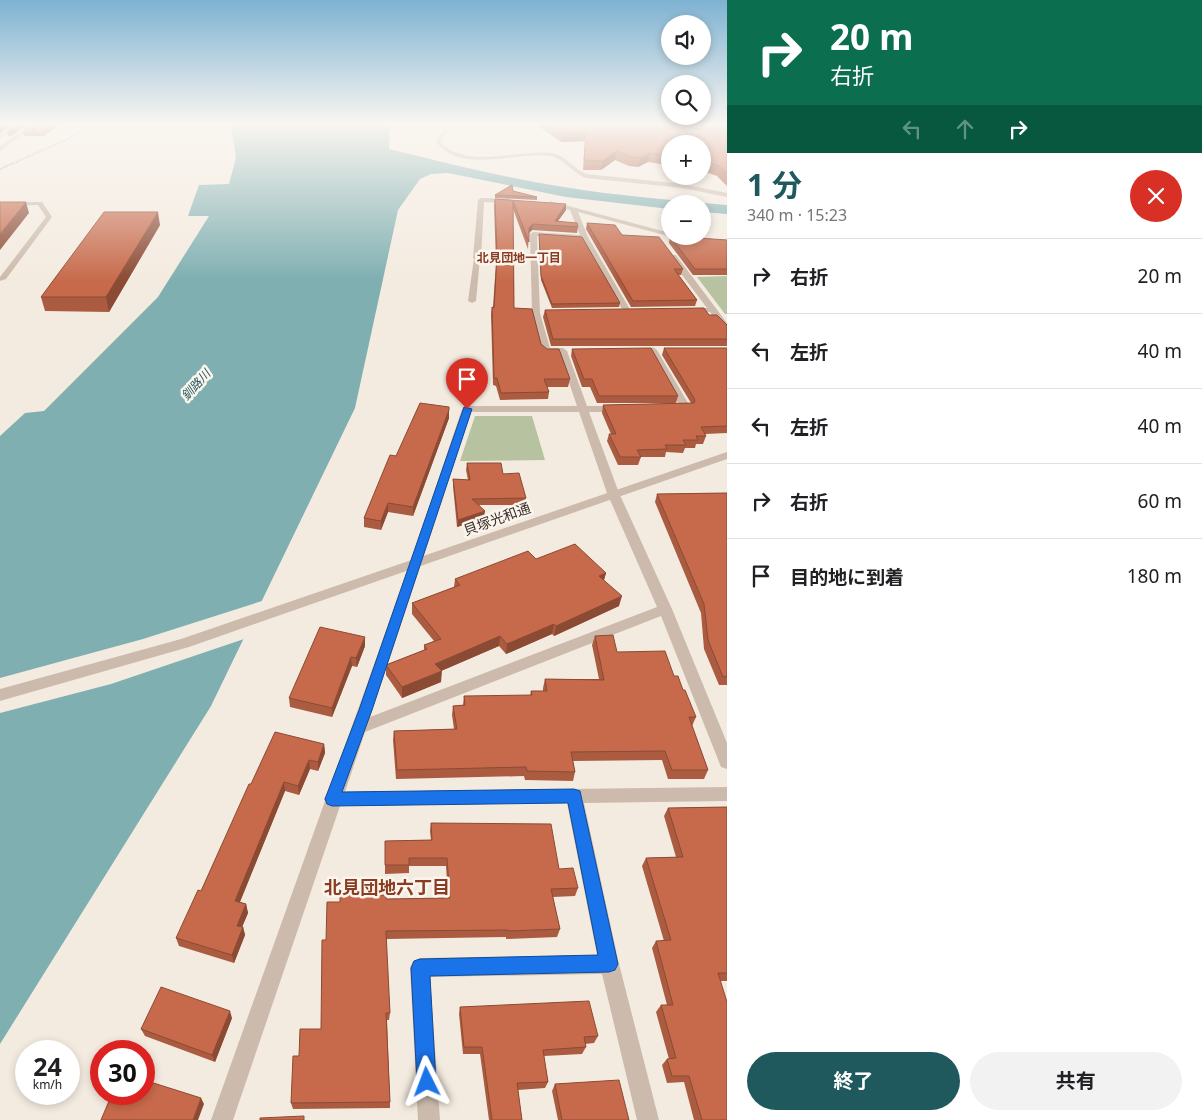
<!DOCTYPE html>
<html lang="ja">
<head>
<meta charset="utf-8">
<style>
  :root { --surface:#fff; --page:#f2f2f2; --text:#202124; --muted:#757577; --line:#e0e0e0; --accent:#1f585d }
  body { margin:0; font-family:"Noto Sans","Noto Sans JP",sans-serif; background:var(--page); color:var(--text); height:100vh; display:flex; flex-direction:column; font-size:19px; white-space:nowrap }
  * { box-sizing:border-box; margin:0 }
  p { font-size:16px; color:var(--muted) }
  .icon { flex:none; width:28px; height:28px; fill:none; stroke:currentColor; stroke-width:2; stroke-linecap:round; stroke-linejoin:round }
  .map { position:relative; flex:1; overflow:hidden }
  .panel { display:flex; flex-direction:column; background:var(--surface); width:475px }
  .panel>* { flex:none }
  .hud { background:#0b6e4f; color:#fff; overflow:hidden }
  .tools { position:absolute; left:661px; top:15px; display:grid; gap:10px }
  .tools a { display:grid; place-items:center; width:50px; height:50px; border-radius:50%; background:var(--surface); box-shadow:0 2px 8px #0003; font-size:25px }
  .speed { position:absolute; left:15px; top:1040px; display:flex; gap:10px; font-size:25px; font-weight:700; text-align:center }
  .speed>* { display:grid; place-content:center; width:65px; height:65px; border-radius:50%; background:var(--surface); box-shadow:0 2px 8px #0003; line-height:1 }
  .speed small { font-size:12px; font-weight:400 }
  .speed .limit { border:8px solid #d22; background:#fff; color:#111 }
  .pin { position:absolute; display:grid; place-items:center; width:42px; height:42px; color:#fff; margin:-51px -21px; border-radius:50% 50% 50% 0; rotate:-45deg; box-shadow:0 0 5px #0007 }
  .pin .icon { rotate:45deg }
  .me { position:absolute; width:55px; margin:-28px; rotate:357deg; stroke-linejoin:round; filter:drop-shadow(0 0 4px #0008) }
  .turn { display:flex; align-items:center; gap:18px; height:105px; padding:0 20px; font-size:22px }
  .turn .icon { width:65px; height:65px; stroke-width:2.5 }
  .turn b { display:block; font-size:35px; line-height:42px }
  .lanes { display:flex; align-items:center; height:48px; padding:0 20px; background:#0003; justify-content:center; gap:25px; direction:ltr }
  .lanes .off { opacity:.35 }
  .round { display:grid; place-items:center; flex:none; width:52px; height:52px; border-radius:26px; background:var(--page) }
  .headline { display:flex; align-items:center; justify-content:space-between; height:85px; padding:0 20px }
  h1 { font-size:30px; font-weight:700; line-height:38px; color:var(--accent) }
  .button { display:flex; gap:10px; margin-top:auto; padding:10px 20px }
  .button a { flex:1; height:58px; border-radius:30px; background:var(--accent); color:#fff; font-size:20px; font-weight:700; line-height:58px; text-align:center }
  .button a+a { background:var(--page); color:var(--text) }
  ul { padding:0; list-style:none }
  li { display:flex; align-items:center; gap:15px; height:75px; padding:0 20px; border-top:1px solid var(--line) }
  li div { flex:1 }
  li b { display:block; font-size:19px }
  li em { font-style:normal }
  main { display:flex; flex:1; min-height:0 }
  .map>svg:first-child { display:block }
</style>
</head>
<body>
<main>
<div class="map">
<svg width="727" height="1120" viewBox="0 0 727 1120">
  <rect width="100%" height="100%" fill="#f4ebe0"/>
  <path fill="#b7c3a0" d="M727 276V314H725L697 277Z
    M475 416H532L545 460 460 461Z"/>
  <path fill="#7fafb1" d="M231 124H390L389 149C447 163 505 178 564 187 618 196 673 200 727 205V214L703 212 702 204H670V209L566 197 448 173 431 174 420 179 398 210 355 408 211 706 0 1044V436L25 413 44 411 158 297 209 216H188L199 185 229 184 236 158Z"/>
  <path fill="#f4ebe0" d="M265 600 247 638 111 684 0 713V678L143 639Z"/>
  <g fill="none" stroke-linecap="round" stroke-linejoin="round">
    <path fill="#ccbbac" fill-rule="evenodd" d="M451 124H456L442 138 440 142C466 170 518 149 551 153 565 154 574 170 587 174L682 184 727 193V197L682 188 586 178C573 173 562 157 550 156 515 151 462 175 436 142L438 136Z
      M0 202H42L52 217 6 279 0 281V277L46 217 38 205 0 206Z
      M477 256 480 258 476 301 472 303 468 301 474 258Z"/>
    <path fill="#ccbbac" fill-rule="evenodd" d="M481 198 510 199 513 201 510 203 484 202 481 258 477 260 473 258 478 200Z
      M550 201 670 233V236H673H668L578 212 588 237 631 311 627 313 623 311 582 239 537 236 540 313 550 348H563L567 351 587 406H618L623 409 618 412H589L619 493 672 609 727 743V769L721 767 719 762 661 616 365 732 345 792 727 787V801L584 803 619 964 659 1120H637L602 974 430 977 440 1120H418L410 968 413 961 420 958 597 955 567 803 340 806 233 1120H211L325 801 324 799 328 793 410 564 462 409 467 406H577L559 353 546 354 542 351 532 313 530 234 533 232 580 235 570 210 548 204ZM471 412H579L607 493 657 607 370 717Z
      M674 236 727 240V244L677 238Z
      M670 255H676L727 323V332L724 331 710 312H686V308H707L670 259Z
      M653 347 657 350 691 408 690 410 675 411 670 408 671 406 679 405 649 350Z"/>
    <path fill="#ccbbac" fill-rule="evenodd" d="M15 124H21L0 139V135Z
      M31 124H37L0 151V146Z
      M727 452V459L189 647 0 701V689L181 639Z"/>
    <path stroke="#3a302b" stroke-width="2" stroke-dasharray="0.5 2" stroke-linecap="butt" d="M0 169 66 140 92 124"/>
  </g>
  <path fill="#ab5b40" d="M17 124H27L11 136H8L7 132Z
    M34 124H41L36 131H38L45 124H61L43 136H24L23 132Z
    M535 124H693L692 128 691 129 727 126V186L717 176 703 171 702 164V144H670V163L666 165 648 162 638 167 629 166 615 160 601 170H583L585 141 561 142Z
    M513 191 537 197V200L495 198V195Z
    M495 199 566 210 558 221 578 227 577 233 532 230 529 233 528 249 513 209 514 308 541 344 570 379 568 387H547L549 392 548 399 500 400 496 386 493 385 491 314 492 307H493L496 263 494 205Z
    M587 223 622 235 683 269 681 275H678L697 300 695 306 631 307 586 229Z
    M160 225 109 312 45 311 41 297Z
    M539 234 620 303 619 307 552 308 541 280Z
    M670 236 727 240V275H693L669 243Z
    M545 310 709 315 727 325V346H551L543 317Z
    M664 348H727V433L705 434 706 436 703 444H696L695 448H685L683 453 666 452 665 457H641L638 465H618L607 441 609 434H611L602 413 603 405 691 403 662 355Z
    M572 349 678 396 676 403H597L590 387H582L571 356Z
    M449 410V418L413 516 388 512 381 530 364 527V518L396 456Z
    M467 463 503 474 526 498 525 505H479L484 518 457 527 453 486V479L468 480 466 470Z
    M727 493V685H719L704 649 701 613 655 502 657 494Z
    M536 559 606 573 604 580 619 606 554 636 552 634 506 654 499 646 441 671V682L402 698 386 675V665L424 650V645L434 641 412 614V603L454 587 455 579Z
    M595 636 617 652 674 676 683 690 696 717 692 726 708 770 704 779H668L662 760 573 761 575 772 573 781 525 780 524 776 396 779 393 740 394 731 454 729 452 715 453 706 463 705 464 696H530L531 691H543V688L545 679H599L592 645Z
    M365 646 357 667 352 666 332 717 290 707 289 698Z
    M324 744 325 753 318 771 310 769 299 795 285 791 240 902 246 904 248 913 242 927H243L245 935 234 963 179 946 176 938 201 891 251 784Z
    M727 807V981H720L727 1120H694L684 1082 667 1083 662 1065 667 1059H669L656 1012 661 1005H667L652 948 656 941H664L642 866 646 858 676 857 664 816 668 808Z
    M431 823 559 869 578 888 575 896 553 897 560 929 557 937 506 939V937L386 939 390 1013 389 1020H387L390 1102V1108L293 1109 291 1103 299 1056 321 1029 326 940 340 902 386 899 448 898 446 866H409V873L385 874V841L431 840 430 831Z
    M460 1007 598 1036 594 1043 585 1044 586 1047 582 1054 544 1056 548 1082 545 1088 518 1090 522 1120H489L480 1054H463L459 1014Z
    M232 1018 215 1062 145 1036 141 1029Z
    M555 1084 629 1120H558L552 1091Z"/>
  <path fill="#8b4a34" d="M6 124H12L0 134V129Z
    M21 124H27L11 136 10 132Z
    M37 124H41L35 132 32 131Z
    M55 124H61L43 136 42 132Z
    M685 124H693L692 128 673 139 675 130Z
    M586 132 585 141 561 142 563 133Z
    M616 151 615 160 601 170 603 161Z
    M650 153 648 162 638 167 640 158Z
    M670 154V163L666 165 668 155Z
    M26 202 29 213 0 250V234Z
    M566 204V210L555 225V221Z
    M158 212 160 225 109 312 106 297Z
    M533 224 532 230 528 234 529 228Z
    M449 410V418L413 516V507Z
    M388 503V512L381 530V521Z
    M485 511 484 518 457 527 458 520Z
    M606 573 603 583 599 576Z
    M622 596 619 606 554 636 556 626Z
    M554 624 552 634 506 654 507 644Z
    M500 636 499 646 434 674 435 664Z
    M365 637V646L357 667 356 658Z
    M351 657 352 666 332 717V708Z
    M442 671 441 682 402 698V687Z
    M324 744 325 753 318 771V762Z
    M309 760 310 769 299 795 298 786Z
    M284 782 285 791 237 909 235 901Z
    M246 904 248 913 239 934 237 926Z
    M243 927 245 935 234 963 232 955Z
    M230 1011 232 1018 215 1062 212 1055Z
    M201 1098 204 1104 198 1120H193Z"/>
  <path fill="#c76a4b" stroke="#8b4a34" d="M0 124H6L0 129Z
    M17 124H21L10 132H7Z
    M34 124H37L32 131H38L45 124H55L42 132H23Z
    M549 124H685L675 130 727 126V173L719 166 706 162 705 155 702 154V144H670V154L668 155 650 153 640 158 631 157 616 151 603 161 584 160 586 132 563 133Z
    M512 185 513 191 537 197 495 195Z
    M495 199 566 204 555 221 577 223 578 227 533 224 529 228V242L513 201 514 308 532 309 541 344 547 349H559L570 379H544L549 392 501 393 497 378H494L492 307 494 308 497 256Z
    M0 202H26L0 234Z
    M104 212H158L106 297H41Z
    M587 223 615 225 622 235 659 237 683 269H674L697 300 633 301Z
    M539 234 582 237 620 303 552 304 541 276Z
    M670 236 727 240V269H695Z
    M704 308 709 315H717L727 325V339H553L545 310Z
    M651 348 678 396H599L592 379H584L572 349Z
    M664 348H727V426L701 427 706 436H696L698 440H683L686 445H665L667 449 637 450 641 457H620L609 434H616L603 405 694 403 695 400Z
    M420 403 449 407V410L413 507 388 503 381 521 364 518 390 455 396 456Z
    M467 463H501L503 474 519 473 526 498 472 499 485 511 458 520 453 479 470 480Z
    M727 493V676L723 677 708 640 704 604 657 494Z
    M575 544 606 573 599 576 622 596 556 626 554 624 507 644 500 636 435 664 442 671 402 687 386 665 427 649 424 645 441 639 412 603 460 585 455 579 528 551 536 559Z
    M320 627 365 637 356 658 351 657 332 708 289 698Z
    M613 635 617 652 665 651 674 676H678L683 690H685L696 717H689L708 770H672L665 751 571 752 575 772 527 771 526 767 397 770 394 731 457 729 453 706 465 705 464 696 532 695 531 691H547L545 679 604 680 595 636Z
    M275 732 324 744 318 762 309 760 298 786 284 782 235 901 246 904 237 926 243 927 232 955 176 938 198 890 201 891 249 784H251Z
    M727 807V973H718L727 1002V1120H702L689 1076H672L667 1059 676 1058 661 1005H673L656 941 671 940 646 858 683 857 668 808Z
    M431 823 551 824 559 869 573 868 578 888 551 889 560 929 508 931V930L386 931 390 1013H386L390 1102 291 1103 293 1056H299L300 1029H321L322 940H326L327 902H340V895H386V899L450 898 447 858H409V865H385V841L432 840Z
    M161 987 230 1011 212 1055 141 1029Z
    M589 1001 598 1036 584 1037 586 1047 543 1050 548 1082 517 1083 522 1120H492L482 1047H464L460 1007Z
    M144 1080 201 1098 193 1120H101L112 1094H144Z
    M619 1080 629 1120H562L555 1084Z
    M304 1116V1120H260V1118Z"/>
  <linearGradient id="sky" x2="0" y2="1"><stop stop-color="#7eb2d2"/><stop offset="0.44" stop-color="#faf6f1"/><stop offset="1" stop-color="#faf6f1" stop-opacity="0"/></linearGradient>
  <rect width="727" height="281" fill="url(#sky)"/>
  <path fill="#1a73e8" stroke="#114b97" d="M464 407 472 409 372 710 342 792 574 789 580 791 618 964 615 970 609 972 430 976 436 1082 433 1089 427 1092 420 1089 417 1082 411 968 414 961 420 959 598 955 568 803 332 806 327 804 325 799 359 710Z"/>
  <g text-anchor="middle" stroke-width="5" stroke-linejoin="round" paint-order="stroke">
    <g font-size="12" font-weight="bold" fill="#8a3c23" stroke="#fbf5ed">
      <text x="519" y="262">北見団地一丁目</text>
    </g>
    <g font-size="12" font-style="italic" fill="#1f585d" stroke="#fbf5ed">
      <text transform="translate(196 385) rotate(-48)" y="4">釧路川</text>
    </g>
    <g font-size="14" fill="#3a302b" stroke="#fbf5ed">
      <text transform="translate(497 519) rotate(-20)" y="5">貝塚光和通</text>
    </g>
    <g font-size="18" font-weight="bold" fill="#8a3c23" stroke="#fbf5ed">
      <text x="387" y="894">北見団地六丁目</text>
    </g>
  </g>
</svg>
<div class="tools">
<a><svg class="icon" aria-label="sound" viewBox="0 0 24 24"><path d="M4 9h4l5-4v14l-5-4H4zM17 9q2 3 0 6"/></svg></a>
<a><svg class="icon" aria-label="search" viewBox="0 0 24 24"><circle cx="10" cy="10" r="6"/><path d="M15 15l6 6"/></svg></a>
<a>+</a>
<a>−</a>
</div>
<div class="speed"><div>24<small>km/h</small></div><div class="limit">30</div></div>
<div class="pin" style="left:467px;top:409px;background:#d93025"><svg class="icon" aria-label="arrive" viewBox="0 0 24 24"><path d="M6 21V4h12l-3 4 3 4H6"/></svg></div>
<svg class="me" style="left:427px;top:1082px" viewBox="-20 -20 40 40"><path d="M0-17L14 15 0 8-14 15z" fill="#1a73e8" stroke="#fff" stroke-width="4"/></svg>
</div>
<section class="panel">
<div class="hud">
<div class="turn"><svg class="icon" aria-label="right" viewBox="0 0 24 24"><path d="M7 20v-9h11M14 6l5 5-5 5"/></svg><div><b>20 m</b>右折</div></div>
<div class="lanes"><svg class="icon off" aria-label="left" viewBox="0 0 24 24"><path d="M17 20v-9H6M10 6l-5 5 5 5"/></svg><svg class="icon off" aria-label="ahead" viewBox="0 0 24 24"><path d="M12 20V5M6 11l6-6 6 6"/></svg><svg class="icon" aria-label="right" viewBox="0 0 24 24"><path d="M7 20v-9h11M14 6l5 5-5 5"/></svg></div>
</div>
<div class="headline"><div><h1>1 分</h1><p>340 m · 15:23</p></div><a class="round" style="background:#d93025;color:#fff"><svg class="icon" aria-label="close" viewBox="0 0 24 24"><path d="M6 6l12 12M18 6L6 18"/></svg></a></div>
<ul>
<li><svg class="icon" aria-label="right" viewBox="0 0 24 24"><path d="M7 20v-9h11M14 6l5 5-5 5"/></svg><div><b>右折</b></div><em>20 m</em></li>
<li><svg class="icon" aria-label="left" viewBox="0 0 24 24"><path d="M17 20v-9H6M10 6l-5 5 5 5"/></svg><div><b>左折</b></div><em>40 m</em></li>
<li><svg class="icon" aria-label="left" viewBox="0 0 24 24"><path d="M17 20v-9H6M10 6l-5 5 5 5"/></svg><div><b>左折</b></div><em>40 m</em></li>
<li><svg class="icon" aria-label="right" viewBox="0 0 24 24"><path d="M7 20v-9h11M14 6l5 5-5 5"/></svg><div><b>右折</b></div><em>60 m</em></li>
<li><svg class="icon" aria-label="arrive" viewBox="0 0 24 24"><path d="M6 21V4h12l-3 4 3 4H6"/></svg><div><b>目的地に到着</b></div><em>180 m</em></li>
</ul>
<div class="button"><a>終了</a><a>共有</a></div>
</section>
</main>
</body>
</html>
